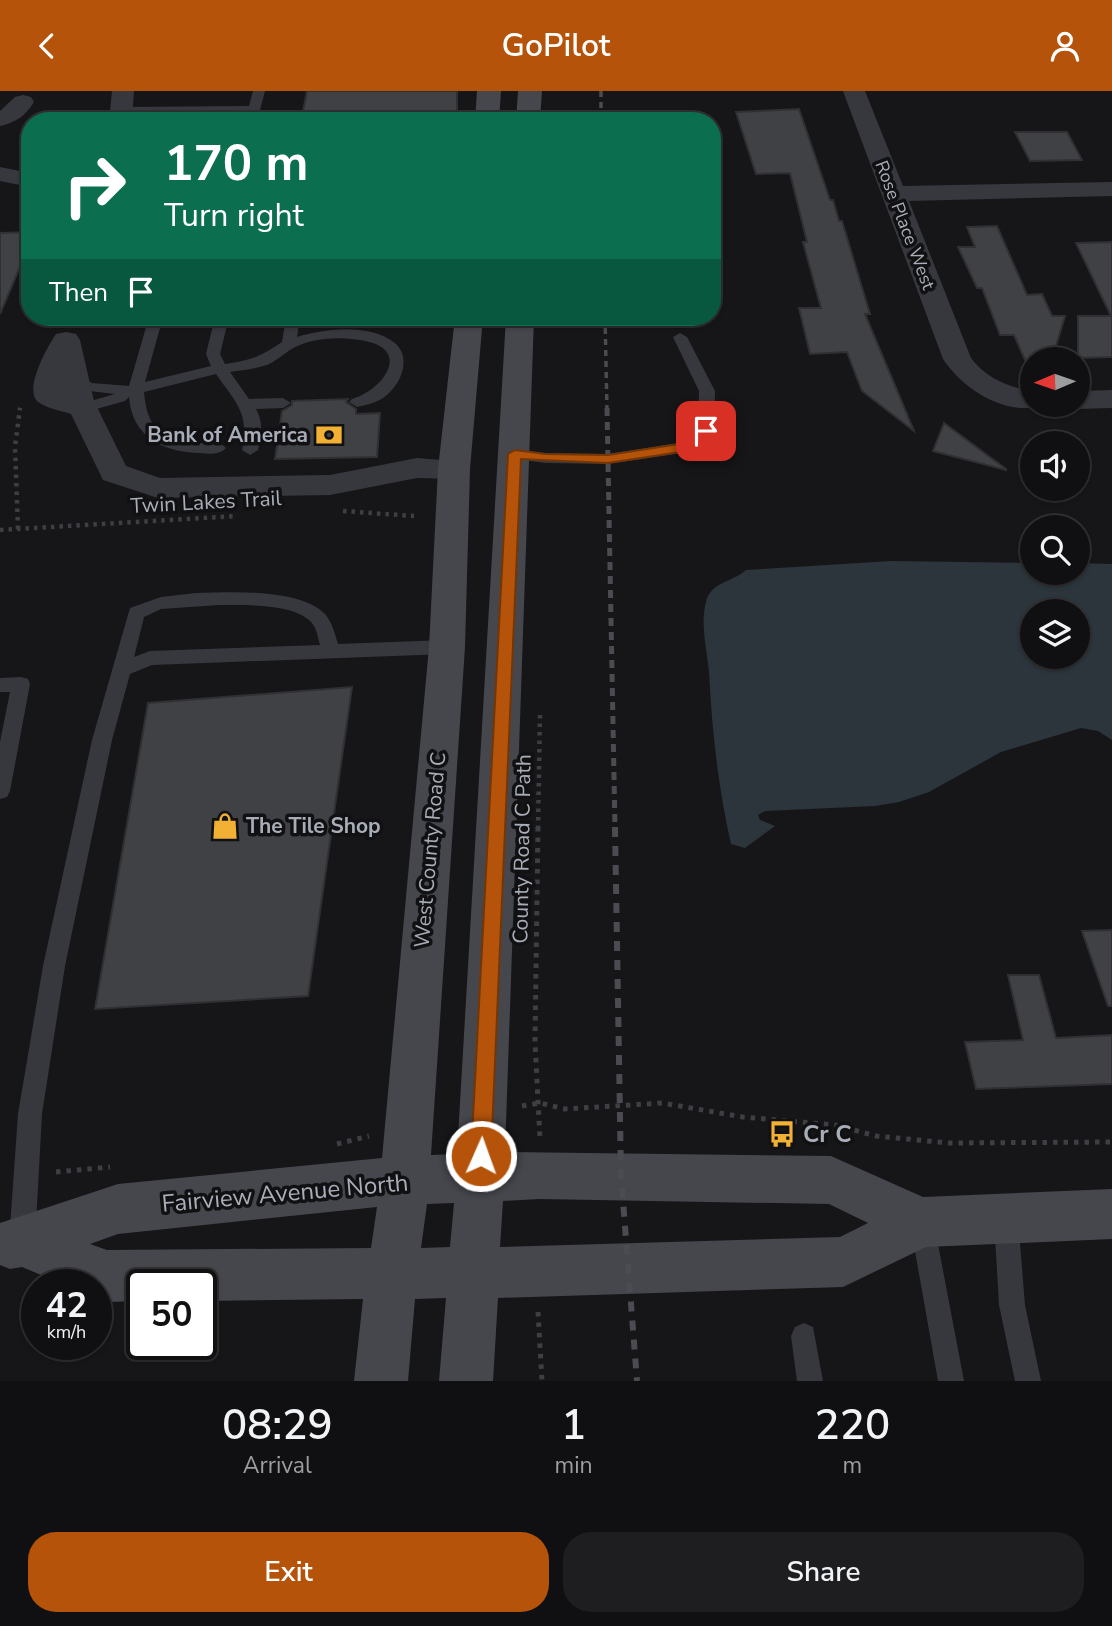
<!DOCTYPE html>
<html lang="en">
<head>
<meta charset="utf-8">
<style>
  :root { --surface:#101012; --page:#1e1e20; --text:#f1f3f6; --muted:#9c9d9f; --line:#303032; --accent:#b45309 }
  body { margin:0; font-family:"Nunito Sans",sans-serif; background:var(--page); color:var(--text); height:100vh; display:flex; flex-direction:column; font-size:26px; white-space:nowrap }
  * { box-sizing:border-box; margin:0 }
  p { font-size:23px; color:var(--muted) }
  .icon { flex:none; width:38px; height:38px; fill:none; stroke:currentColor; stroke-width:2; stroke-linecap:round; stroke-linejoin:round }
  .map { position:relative; height:1290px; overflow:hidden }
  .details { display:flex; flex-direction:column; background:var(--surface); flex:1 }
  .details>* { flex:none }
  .banner { position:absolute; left:21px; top:21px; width:700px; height:214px; border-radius:28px; box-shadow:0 2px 5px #0004,0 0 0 2px var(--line); background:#0b6e4f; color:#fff; overflow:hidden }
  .needle { width:46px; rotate:268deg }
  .tools { position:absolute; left:1020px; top:256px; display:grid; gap:14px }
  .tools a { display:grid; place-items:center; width:70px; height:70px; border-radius:50%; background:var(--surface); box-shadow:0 2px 5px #0004,0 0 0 2px var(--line); font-size:35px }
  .speed { position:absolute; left:21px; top:1178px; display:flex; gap:14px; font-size:35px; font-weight:700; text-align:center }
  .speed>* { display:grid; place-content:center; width:91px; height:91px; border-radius:50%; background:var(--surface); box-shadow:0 2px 5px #0004,0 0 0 2px var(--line); line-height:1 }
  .speed small { font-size:18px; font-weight:400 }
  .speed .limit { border:4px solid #111; border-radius:10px; background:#fff; color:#111 }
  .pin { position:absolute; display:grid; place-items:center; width:60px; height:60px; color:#fff; margin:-30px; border-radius:14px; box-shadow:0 4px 10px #0006 }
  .me { position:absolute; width:77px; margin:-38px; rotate:2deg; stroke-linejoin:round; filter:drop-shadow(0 0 5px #0008) }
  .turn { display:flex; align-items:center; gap:24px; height:147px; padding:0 28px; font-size:32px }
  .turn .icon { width:91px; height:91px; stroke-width:2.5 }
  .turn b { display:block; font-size:49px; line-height:60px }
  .then { display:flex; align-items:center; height:66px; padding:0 28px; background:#0003; gap:14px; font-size:26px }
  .eta { display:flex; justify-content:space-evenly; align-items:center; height:119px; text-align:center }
  .eta b { font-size:42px; font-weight:600; line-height:49px }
  .action { display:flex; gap:14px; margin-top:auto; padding:14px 28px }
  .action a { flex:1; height:80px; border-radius:28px; background:var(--accent); color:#fff; font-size:28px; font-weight:600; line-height:80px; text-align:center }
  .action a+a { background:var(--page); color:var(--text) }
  header { display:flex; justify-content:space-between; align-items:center; height:91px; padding:0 28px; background:var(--accent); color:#fff; font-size:32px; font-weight:600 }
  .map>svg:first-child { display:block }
</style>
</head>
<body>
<header><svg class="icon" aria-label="back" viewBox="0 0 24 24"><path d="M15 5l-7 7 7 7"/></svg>GoPilot<svg class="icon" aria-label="person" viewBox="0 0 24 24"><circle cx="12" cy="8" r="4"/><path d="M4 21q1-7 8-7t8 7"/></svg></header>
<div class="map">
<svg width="1112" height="1290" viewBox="0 0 1112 1290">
  <rect width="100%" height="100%" fill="#161618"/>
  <path fill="#2c353c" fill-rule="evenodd" d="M891 470 1032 472V481H1078V472L1112 473V649L1098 640 1081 637 1001 661 929 701 899 711 875 715 765 720 758 724 760 729 775 735 745 757 731 753C718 696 712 639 709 581 707 559 700 532 706 511 710 491 733 491 746 479ZM1032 520H1078V565H1032Z"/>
  <path fill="#404145" stroke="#303034" stroke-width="2" d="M307 0H457V24L302 26Z
    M799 18 830 109H833L839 130H842L870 223H865L914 340 862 300 847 261 810 263 799 217H821L803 151H807L790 82 756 83 736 21Z
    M1015 41H1067L1082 69 1030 70Z
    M997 135 1027 204 1042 203 1052 225H1065L1052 268 1025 269 1014 244H1000L982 197H977L958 156H975L967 136Z
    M30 141V152L0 223V142Z
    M1112 151V266L1078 267V225H1111L1076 152Z
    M348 308 346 311 356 318V323L380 322 377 366 275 368 282 320 292 314V310Z
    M944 332 1006 378V379L933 360Z
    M352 596 308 905 95 918 148 612Z
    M1112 839V915H1108L1082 840Z
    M1008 884H1039L1056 947 1112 944V993L976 998 965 951 1023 949Z"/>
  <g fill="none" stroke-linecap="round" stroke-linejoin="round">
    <path stroke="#3d3f44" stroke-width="2.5" stroke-dasharray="2.5 3.5" stroke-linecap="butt" d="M19 319 20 314"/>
    <path stroke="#3d3f44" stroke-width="4.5" stroke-dasharray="3.5 5" stroke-linecap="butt" d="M343 420 414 425
      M18 438 15 356 20 317
      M0 439 237 425
      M538 738 540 623"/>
    <path stroke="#3d3f44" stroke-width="5" stroke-dasharray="4.5 6" stroke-linecap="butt" d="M538 736 535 951 540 1048
      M522 1015 540 1012 565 1018 662 1012 743 1026 835 1034 876 1045 949 1052 1112 1051
      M337 1053 369 1045
      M56 1081 110 1076
      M538 1221 542 1290"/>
    <path fill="#37383d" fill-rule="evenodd" d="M253 0H265L260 19 254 23 121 24 115 20 121 16 249 15Z
      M149 226H163L145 291 211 275 206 263 215 226H229L220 263 225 273C251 269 260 266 282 251L286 226H300L297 246C325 238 363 233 389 248 415 262 402 294 383 307 375 312 366 314 357 316L349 311 352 308C383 299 412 259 365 250 342 245 310 246 290 259 282 264 276 270 267 274 255 278 242 279 230 281L249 308 283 307 291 312 283 317 256 318C264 332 261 344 258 359L250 364 242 359C250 322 236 312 216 283L144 301C147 339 163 351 201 352 210 352 219 350 226 357 220 364 209 363 200 362 163 361 132 346 129 306L125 310 82 322 77 320 74 317 77 314 115 303 81 299 66 289 74 284 92 292 129 295Z
      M680 242 687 246 715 300 714 339 689 361 608 373 545 372 509 367 507 363 515 358 545 362 608 363 678 352 698 337 699 300 673 246Z
      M196 502C229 501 300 497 325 523 332 531 335 543 338 553L447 549 453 551 456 556 453 561 447 563 152 574 130 583 112 649 65 875 42 1023 35 1150 31 1159 22 1163 13 1159 9 1150 18 1023 43 875 92 649 130 517 161 506ZM219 514C243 514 296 512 312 532 317 538 318 547 320 554L150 560 134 566 144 526 161 518Z
      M21 586 28 588 30 593 10 700 7 706 0 708V651L10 601H0V587Z
      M1006 1116 1015 1119 1018 1128 1025 1214 1041 1290H1015L999 1214 994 1128 997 1119Z
      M922 1120 931 1123 934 1132 964 1290H938L910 1132 913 1123Z
      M804 1232 813 1236 823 1290H797L791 1245 795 1236Z"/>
    <path fill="#37383d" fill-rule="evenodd" d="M112 0H134L132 30H109Z
      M843 0H865L903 95 1112 91V105L909 110 971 267C986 287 1008 296 1032 300V313H1044L1042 315C1004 325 963 298 943 268Z
      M23 4 31 6 34 11C25 25 17 31 0 35V20L15 6Z
      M0 76 30 82V96L0 90Z
      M66 241 76 243 80 249 94 310 126 375 160 387 330 384 417 367 465 371 469 378 465 385 454 388 417 387 330 404 158 407 103 389 71 323C62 320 46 317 38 311 23 298 48 255 56 243Z
      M1112 299V317L1078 318 1066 313H1078V300Z"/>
    <path fill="#45474d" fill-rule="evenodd" d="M477 0H501L499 30H475Z
      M518 0H542L540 30H516Z
      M455 226H483L470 378 465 556 431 1064 457 1063 506 226H534L505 1061 831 1065 923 1106 1112 1098V1148L926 1156 843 1196 498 1207 493 1290H439L446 1207 415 1208 408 1290H354L363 1208 201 1210V1194H142V1210L107 1211 96 1206V1194H65L22 1176 10 1178 0 1174V1132L118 1093 382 1067 429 556 438 378ZM540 1108 829 1113 868 1132 840 1146 500 1156 503 1110ZM454 1112 450 1156 421 1157 427 1113ZM377 1116 371 1157 107 1159 90 1153 118 1143Z"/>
    <path stroke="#4a4c52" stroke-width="3.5" stroke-dasharray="6 5" stroke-linecap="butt" d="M601 0V30
      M605 226 607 319"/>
    <path stroke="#4a4c52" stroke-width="5" stroke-dasharray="8 6" stroke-linecap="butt" d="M607 317 615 738"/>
    <path stroke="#4a4c52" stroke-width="6" stroke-dasharray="10 9" stroke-linecap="butt" d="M615 736 621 1084 637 1290"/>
  </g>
  <path fill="#b45309" stroke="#753606" stroke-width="2" d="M706 335 712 340 711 342 687 360 608 372 521 368 491 1065 488 1072 481 1075 473 1072 471 1065 508 363 515 359 545 363 608 364 679 353Z"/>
  <defs>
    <symbol id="bank-bare" viewBox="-9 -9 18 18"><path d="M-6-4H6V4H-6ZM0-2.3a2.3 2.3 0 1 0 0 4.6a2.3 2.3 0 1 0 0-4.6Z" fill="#f2b134" stroke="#111113" stroke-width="2.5" paint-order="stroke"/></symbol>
    <symbol id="shop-bare" viewBox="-9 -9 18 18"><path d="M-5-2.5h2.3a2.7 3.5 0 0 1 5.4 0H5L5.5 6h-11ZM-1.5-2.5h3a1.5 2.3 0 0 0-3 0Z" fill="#f2b134" stroke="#111113" stroke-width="2.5" paint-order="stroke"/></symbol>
    <symbol id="bus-bare" viewBox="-9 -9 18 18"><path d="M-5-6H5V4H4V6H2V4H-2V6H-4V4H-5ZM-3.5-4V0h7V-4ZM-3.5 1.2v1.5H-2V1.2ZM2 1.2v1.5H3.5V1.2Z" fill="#f2b134" stroke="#111113" stroke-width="2.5" paint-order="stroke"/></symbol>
  </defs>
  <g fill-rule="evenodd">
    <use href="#bank-bare" x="310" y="325" width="38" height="38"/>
    <use href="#shop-bare" x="206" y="716" width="38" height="38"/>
    <use href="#bus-bare" x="763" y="1024" width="38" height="38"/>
  </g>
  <g text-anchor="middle" stroke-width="7" stroke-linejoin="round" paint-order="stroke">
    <g font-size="18" fill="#a8adb8" stroke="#111113">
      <text transform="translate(905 134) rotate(69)" y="6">Rose Place West</text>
    </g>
    <g font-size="21" font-weight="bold" fill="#a8adb8" stroke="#111113" text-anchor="end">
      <text x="308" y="351">Bank of America</text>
      <text x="246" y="742" text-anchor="start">The Tile Shop</text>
    </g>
    <g font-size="21" fill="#a8adb8" stroke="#111113">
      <text transform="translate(206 411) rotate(-3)" y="7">Twin Lakes Trail</text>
      <text transform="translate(522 758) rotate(-89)" y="7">County Road C Path</text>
      <text transform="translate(430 759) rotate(-85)" y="7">West County Road C</text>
    </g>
    <g font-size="24" font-weight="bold" fill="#a8adb8" stroke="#111113" text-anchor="start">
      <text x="803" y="1051">Cr C</text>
    </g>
    <g font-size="24" fill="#a8adb8" stroke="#111113">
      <text transform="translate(285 1102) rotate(-5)" y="8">Fairview Avenue North</text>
    </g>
  </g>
</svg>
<div class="tools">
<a><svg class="needle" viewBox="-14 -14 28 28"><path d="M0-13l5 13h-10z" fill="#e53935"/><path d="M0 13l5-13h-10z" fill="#9c9d9f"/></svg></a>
<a><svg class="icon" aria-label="sound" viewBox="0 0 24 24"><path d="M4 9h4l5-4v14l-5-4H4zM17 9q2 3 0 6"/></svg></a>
<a><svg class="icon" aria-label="search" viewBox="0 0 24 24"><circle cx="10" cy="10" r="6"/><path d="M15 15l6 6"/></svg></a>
<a><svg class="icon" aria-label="layers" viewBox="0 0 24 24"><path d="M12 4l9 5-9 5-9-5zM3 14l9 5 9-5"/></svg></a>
</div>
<div class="speed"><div>42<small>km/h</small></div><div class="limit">50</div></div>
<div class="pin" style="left:706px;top:340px;background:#d93025"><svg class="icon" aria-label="arrive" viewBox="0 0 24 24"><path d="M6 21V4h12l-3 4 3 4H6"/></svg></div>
<svg class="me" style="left:481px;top:1065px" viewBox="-20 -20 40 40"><circle r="17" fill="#b45309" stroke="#fff" stroke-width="3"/><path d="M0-11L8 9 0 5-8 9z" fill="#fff"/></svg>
<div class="banner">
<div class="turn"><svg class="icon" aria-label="right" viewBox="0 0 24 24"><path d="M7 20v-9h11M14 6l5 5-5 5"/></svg><div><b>170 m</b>Turn right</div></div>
<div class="then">Then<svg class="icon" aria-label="arrive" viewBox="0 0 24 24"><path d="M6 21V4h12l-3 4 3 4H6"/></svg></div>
</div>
</div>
<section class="details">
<div class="eta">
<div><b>08:29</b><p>Arrival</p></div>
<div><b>1</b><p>min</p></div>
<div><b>220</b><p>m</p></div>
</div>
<div class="action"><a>Exit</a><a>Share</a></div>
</section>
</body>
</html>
